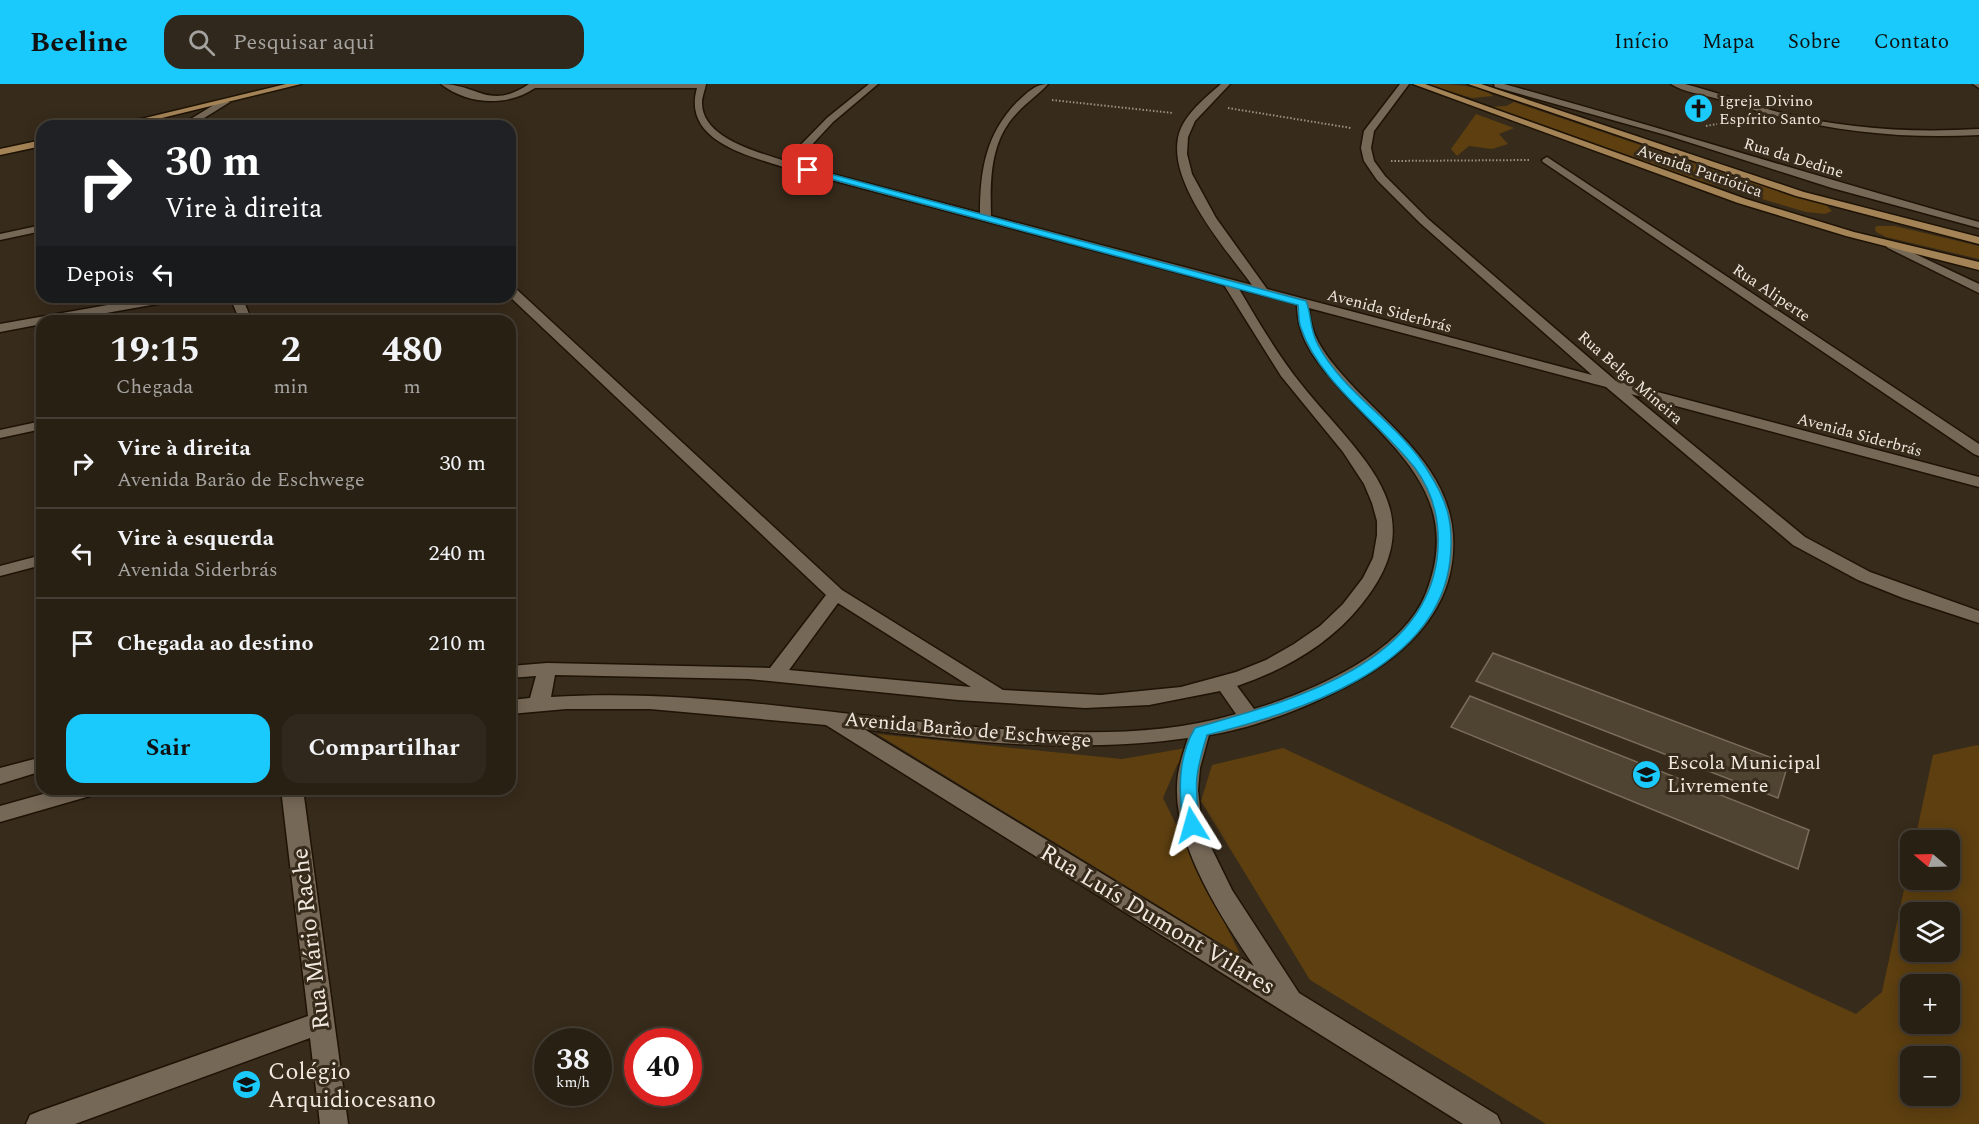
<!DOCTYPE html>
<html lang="pt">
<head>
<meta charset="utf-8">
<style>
  :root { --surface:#292014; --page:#31281d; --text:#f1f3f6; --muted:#a5a3a0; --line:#453e34; --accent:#1acafc }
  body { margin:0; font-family:Spectral,serif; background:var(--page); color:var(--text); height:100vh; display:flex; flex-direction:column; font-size:22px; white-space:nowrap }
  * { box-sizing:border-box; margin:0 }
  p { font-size:20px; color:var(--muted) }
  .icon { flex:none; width:33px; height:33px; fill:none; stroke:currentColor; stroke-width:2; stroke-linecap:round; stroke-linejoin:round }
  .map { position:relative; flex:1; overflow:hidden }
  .side { position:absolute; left:36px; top:231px; width:480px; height:480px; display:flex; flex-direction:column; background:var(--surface); border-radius:18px; box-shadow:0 3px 15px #0003,0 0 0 2px var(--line) }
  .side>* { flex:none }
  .top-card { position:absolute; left:36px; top:36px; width:480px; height:183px; border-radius:18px; box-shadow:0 3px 15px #0003,0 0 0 2px var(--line); background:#202124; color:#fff; overflow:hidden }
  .needle { width:39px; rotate:289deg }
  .buttons { position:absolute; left:1900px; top:746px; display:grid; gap:12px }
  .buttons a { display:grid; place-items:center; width:60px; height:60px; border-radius:12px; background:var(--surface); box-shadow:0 3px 15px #0003,0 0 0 2px var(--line); font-size:30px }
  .speed { position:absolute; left:534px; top:944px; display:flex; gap:12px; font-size:30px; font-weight:700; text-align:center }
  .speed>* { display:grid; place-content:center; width:78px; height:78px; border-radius:50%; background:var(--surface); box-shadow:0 3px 15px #0003,0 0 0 2px var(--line); line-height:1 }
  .speed small { font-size:15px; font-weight:400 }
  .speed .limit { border:9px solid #d22; background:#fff; color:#111 }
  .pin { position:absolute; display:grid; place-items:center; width:51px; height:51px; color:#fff; margin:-26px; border-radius:12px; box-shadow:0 3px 9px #0006 }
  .me { position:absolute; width:66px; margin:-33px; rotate:352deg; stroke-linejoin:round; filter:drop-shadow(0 0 4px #0008) }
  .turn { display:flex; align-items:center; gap:21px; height:126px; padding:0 30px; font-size:27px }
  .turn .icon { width:78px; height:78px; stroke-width:2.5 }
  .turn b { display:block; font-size:42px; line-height:51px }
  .then { display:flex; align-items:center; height:57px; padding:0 30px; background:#0003; gap:12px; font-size:22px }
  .eta { display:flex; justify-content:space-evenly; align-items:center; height:102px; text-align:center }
  .eta b { font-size:36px; font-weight:700; line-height:42px }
  .button { display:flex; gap:12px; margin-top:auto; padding:12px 30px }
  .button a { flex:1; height:69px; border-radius:18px; background:var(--accent); color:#111; font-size:24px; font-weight:700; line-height:69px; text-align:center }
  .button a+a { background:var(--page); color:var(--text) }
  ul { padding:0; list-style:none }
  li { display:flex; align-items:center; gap:18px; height:90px; padding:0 30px; border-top:2px solid var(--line) }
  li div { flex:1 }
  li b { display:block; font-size:22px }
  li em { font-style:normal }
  header { display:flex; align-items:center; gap:36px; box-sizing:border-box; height:84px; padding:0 30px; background:var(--accent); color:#111 }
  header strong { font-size:28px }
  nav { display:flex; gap:33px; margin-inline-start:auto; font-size:21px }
  .search { width:420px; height:54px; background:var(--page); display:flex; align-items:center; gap:15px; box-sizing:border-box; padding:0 21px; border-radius:18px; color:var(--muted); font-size:22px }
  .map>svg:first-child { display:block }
</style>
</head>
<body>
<header>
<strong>Beeline</strong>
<div class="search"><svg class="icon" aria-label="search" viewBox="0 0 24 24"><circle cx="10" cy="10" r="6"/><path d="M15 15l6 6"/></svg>Pesquisar aqui</div>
<nav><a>Início</a><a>Mapa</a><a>Sobre</a><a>Contato</a></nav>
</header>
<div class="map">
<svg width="1979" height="1040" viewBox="0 0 1979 1040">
  <rect width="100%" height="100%" fill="#372b1b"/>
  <path fill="#5d3f10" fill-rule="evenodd" d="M1426 0C1444 0 1482 0 1493 12L1472 14Z
    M1514 18 1729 91 1826 121 1832 127 1825 130 1806 128 1680 91 1489 23 1506 22Z
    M1476 30 1514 44 1499 50 1508 60 1492 65 1469 62 1457 72 1451 65Z
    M1877 142H1895L1979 162V175L1886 153 1876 148 1875 144Z
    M877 650 1122 675 1192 663 1177 681 1163 714 1241 872Z
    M1977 661 1979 662V1040H1546L1310 896 1201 717 1212 681 1283 664 1856 930 1882 908 1911 773V795H1950V756H1915L1933 671ZM1911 828H1950V867H1911ZM1911 900H1950V939H1911ZM1911 972H1950V1011H1911Z"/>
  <path fill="#4f4332" stroke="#796c5a" stroke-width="1.5" d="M1493 569 1788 680 1778 714 1476 597Z
    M1470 612 1809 746 1798 785 1451 643Z"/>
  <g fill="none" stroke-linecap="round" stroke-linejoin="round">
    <defs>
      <path id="minor" d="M441 0C478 0 489 27 529 0H706C705 6 702 13 702 18 701 54 758 68 785 77L827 34 869 0H878L833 38 794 80 980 129C980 86 986 50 1017 18 1027 9 1035 0 1048 0 1039 10 1027 18 1017 29 990 57 990 95 991 132L1252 201C1226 165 1169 101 1178 54 1182 32 1205 14 1221 0H1230L1195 37 1188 53 1187 70 1192 90 1216 134 1267 205 1592 291 1420 139 1377 96 1364 77 1361 64 1364 47 1400 0H1409L1374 47 1371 64 1374 77 1385 92 1428 135 1616 297 1979 393V403L1631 310 1805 453 1870 488 1979 527V539L1903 514 1858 496 1793 461 1606 303 1309 224C1310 250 1323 268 1340 288 1387 343 1459 387 1453 469 1451 503 1435 533 1411 557 1368 601 1269 642 1209 651L1200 684 1198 706 1201 732 1209 759 1232 806 1299 909 1497 1031 1501 1040H1463L826 641 650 625H566L510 630V616L530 614 536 592 510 594V582L547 579 770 584 826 511 510 213V202L514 203 842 506 1003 606 1101 611 1181 603 1236 588 1266 576 1294 560 1320 542 1343 520 1363 494 1373 474 1377 451V437L1372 419 1364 400 1343 368 1281 292 1224 201 783 83C746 71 682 56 697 4H535C507 23 468 21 441 0ZM1239 205 1297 220C1297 250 1311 271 1330 293 1386 361 1466 407 1426 509 1403 569 1311 608 1254 625L1237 602C1284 586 1330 560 1361 521 1438 427 1358 372 1301 300 1277 270 1258 237 1239 205ZM838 519 971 603 789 586ZM555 591 749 595 958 616 1085 624 1149 621 1220 607 1236 630C1166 651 1088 650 1016 646 861 637 707 603 551 613ZM864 645C972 659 1080 669 1188 654 1183 670 1177 686 1177 703 1175 763 1221 833 1254 882Z
        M1494 0H1504C1663 44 1820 94 1979 138V144L1832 104 1666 51 1495 3Z
        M1671 0H1685C1717 8 1747 20 1778 28 1844 45 1912 49 1979 45V51C1889 56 1804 44 1718 15 1704 11 1683 8 1671 0Z
        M1973 0H1979V4Z
        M222 16 230 18 196 39 195 42 184 39Z
        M1547 73 1979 360V372L1974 370 1543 78 1542 76Z
        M42 141V147L0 156V150Z
        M1892 159 1979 200V209L1888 164 1886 162Z
        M153 213H180L174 217 61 237H42V240L0 248V240Z
        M230 213H242L252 237H240Z
        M42 337V345L0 354V346Z
        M42 471V481L0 492V482Z
        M42 673V687L0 700V684Z
        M61 705H100L97 710 0 738V722Z
        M281 705H303L348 1040H320L310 954 75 1040H26L30 1031 40 1027 308 932Z"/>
      <path id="major" d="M286 0H301L129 42H112Z
        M1413 0H1425L1746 115 1854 148 1979 178V186L1846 152 1738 119Z
        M1468 0H1481L1804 108 1979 153V160L1796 112Z
        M42 56V62L0 71V65Z"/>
    </defs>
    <use href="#minor" stroke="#1e1305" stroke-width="3"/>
    <use href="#major" stroke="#1e1305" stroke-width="3"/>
    <path stroke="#9a9083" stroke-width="2" stroke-dasharray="1.5 2" stroke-linecap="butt" d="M1052 16 1173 29
      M1228 24 1351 44
      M1706 42 1734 37
      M1391 77 1530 76"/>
    <use href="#minor" fill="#766857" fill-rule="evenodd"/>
    <use href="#major" fill="#a48356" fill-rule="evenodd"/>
  </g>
  <path fill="#1acafc" stroke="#1183a4" stroke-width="1.5" d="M808 84 1306 217C1312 232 1309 244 1318 261 1344 310 1399 339 1428 387 1448 418 1454 440 1450 477 1437 586 1297 628 1207 651 1195 690 1194 700 1200 741L1198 745 1192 747 1186 745 1183 741C1179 708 1177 674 1195 644 1284 618 1422 585 1437 475 1441 442 1435 411 1415 384 1380 339 1319 298 1301 244 1298 237 1299 228 1298 221L805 88 804 86Z"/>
  <defs>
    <symbol id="church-disc" viewBox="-11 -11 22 22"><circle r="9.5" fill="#1acafc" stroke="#372b1b"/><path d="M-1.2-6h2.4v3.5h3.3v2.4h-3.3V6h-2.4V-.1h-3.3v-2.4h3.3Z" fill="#111"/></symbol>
    <symbol id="school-disc" viewBox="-11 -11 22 22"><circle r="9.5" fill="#1acafc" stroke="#372b1b"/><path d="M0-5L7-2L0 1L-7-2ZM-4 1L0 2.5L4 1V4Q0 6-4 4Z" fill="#111"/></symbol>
  </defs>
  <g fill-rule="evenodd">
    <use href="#church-disc" x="1682" y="8" width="33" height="33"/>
    <use href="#school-disc" x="1630" y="674" width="33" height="33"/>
    <use href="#school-disc" x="230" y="984" width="33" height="33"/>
  </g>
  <g text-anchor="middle" stroke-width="6" stroke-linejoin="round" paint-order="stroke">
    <g font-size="16" fill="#f1e9df" stroke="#372b1b" text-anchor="start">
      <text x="1719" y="22">Igreja Divino<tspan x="1719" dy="18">Espírito Santo</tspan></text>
    </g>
    <g font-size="16" fill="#f1e9df" stroke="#372b1b">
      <text transform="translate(1794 73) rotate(17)" y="6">Rua da Dedine</text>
      <text transform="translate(1700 86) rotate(19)" y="6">Avenida Patriótica</text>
      <text transform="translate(1772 208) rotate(34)" y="6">Rua Aliperte</text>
      <text transform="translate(1390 226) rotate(15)" y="6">Avenida Siderbrás</text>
      <text transform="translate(1631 293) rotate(41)" y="6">Rua Belgo Mineira</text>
      <text transform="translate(1860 350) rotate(15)" y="6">Avenida Siderbrás</text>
    </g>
    <g font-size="20" fill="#f1e9df" stroke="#372b1b">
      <text transform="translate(968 645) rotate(5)" y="7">Avenida Barão de Eschwege</text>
    </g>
    <g font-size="20" fill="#f1e9df" stroke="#372b1b" text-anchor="start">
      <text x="1667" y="685">Escola Municipal<tspan x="1667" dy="23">Livremente</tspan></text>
    </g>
    <g font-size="24" fill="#f1e9df" stroke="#372b1b">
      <text transform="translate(1158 835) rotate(31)" y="8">Rua Luís Dumont Vilares</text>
      <text transform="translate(310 855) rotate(-97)" y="8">Rua Mário Rache</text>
    </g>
    <g font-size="24" fill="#f1e9df" stroke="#372b1b" text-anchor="start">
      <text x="268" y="995">Colégio<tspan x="268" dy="28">Arquidiocesano</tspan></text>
    </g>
  </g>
</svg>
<div class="buttons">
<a><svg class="needle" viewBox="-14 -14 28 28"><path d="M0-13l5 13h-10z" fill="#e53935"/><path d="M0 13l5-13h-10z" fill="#a5a3a0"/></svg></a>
<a><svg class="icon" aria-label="layers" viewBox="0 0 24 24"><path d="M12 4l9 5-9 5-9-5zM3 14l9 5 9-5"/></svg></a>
<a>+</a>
<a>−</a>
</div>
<div class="speed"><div>38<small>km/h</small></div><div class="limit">40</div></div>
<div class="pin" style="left:808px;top:86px;background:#d93025"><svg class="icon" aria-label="arrive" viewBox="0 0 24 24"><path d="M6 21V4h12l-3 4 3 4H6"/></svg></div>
<svg class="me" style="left:1192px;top:741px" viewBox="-20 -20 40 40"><path d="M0-17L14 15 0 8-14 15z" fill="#1acafc" stroke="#fff" stroke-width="4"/></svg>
<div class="top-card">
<div class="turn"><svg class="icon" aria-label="right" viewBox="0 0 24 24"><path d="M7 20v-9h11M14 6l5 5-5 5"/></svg><div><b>30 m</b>Vire à direita</div></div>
<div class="then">Depois<svg class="icon" aria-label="left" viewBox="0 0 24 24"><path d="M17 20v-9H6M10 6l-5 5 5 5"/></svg></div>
</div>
<section class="side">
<div class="eta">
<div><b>19:15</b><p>Chegada</p></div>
<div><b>2</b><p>min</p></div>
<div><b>480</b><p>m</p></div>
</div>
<ul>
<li><svg class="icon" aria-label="right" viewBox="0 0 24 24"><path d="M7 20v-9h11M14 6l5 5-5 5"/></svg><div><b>Vire à direita</b><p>Avenida Barão de Eschwege</p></div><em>30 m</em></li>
<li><svg class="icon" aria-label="left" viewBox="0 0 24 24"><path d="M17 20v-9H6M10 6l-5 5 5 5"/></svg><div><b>Vire à esquerda</b><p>Avenida Siderbrás</p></div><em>240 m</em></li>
<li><svg class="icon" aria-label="arrive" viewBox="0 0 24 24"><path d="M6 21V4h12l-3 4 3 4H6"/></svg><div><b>Chegada ao destino</b></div><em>210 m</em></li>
</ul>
<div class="button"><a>Sair</a><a>Compartilhar</a></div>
</section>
</div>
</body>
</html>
